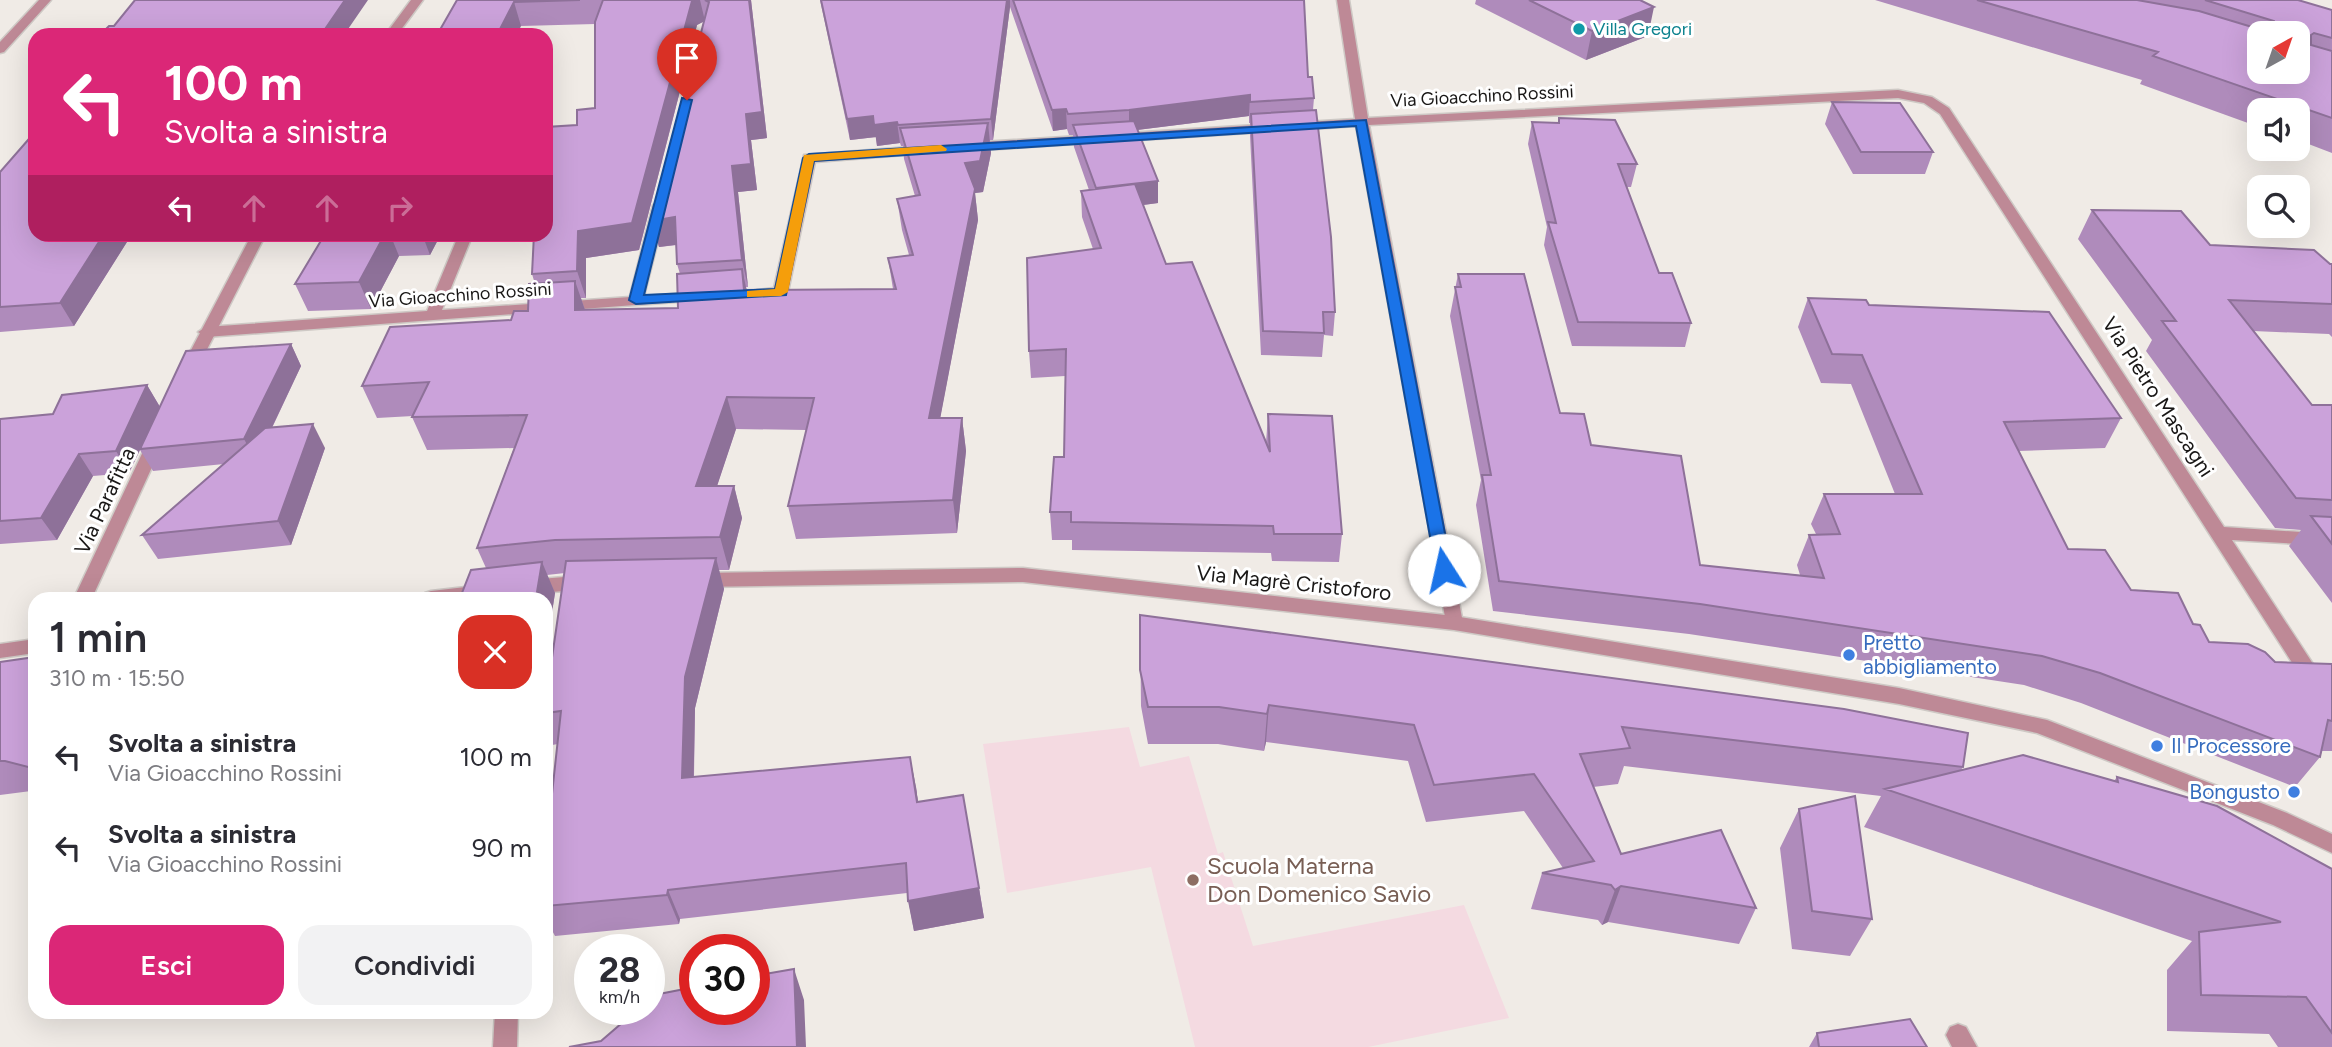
<!DOCTYPE html>
<html lang="it">
<head>
<meta charset="utf-8">
<style>
  :root { --surface:#fff; --page:#f2f2f3; --text:#2b2b33; --muted:#7c7c81; --accent:#db2777 }
  body { margin:0; font-family:Figtree,sans-serif; background:var(--page); color:var(--text); height:100vh; display:flex; flex-direction:column; font-size:26px; white-space:nowrap }
  * { box-sizing:border-box; margin:0 }
  p { font-size:23px; color:var(--muted) }
  .icon { flex:none; width:38px; height:38px; fill:none; stroke:currentColor; stroke-width:2; stroke-linecap:round; stroke-linejoin:round }
  .map { position:relative; flex:1; overflow:hidden }
  .details { position:absolute; left:28px; top:592px; width:525px; height:427px; display:flex; flex-direction:column; background:var(--surface); border-radius:21px; box-shadow:0 7px 28px #0002 }
  .details>* { flex:none }
  .top-card { position:absolute; left:28px; top:28px; width:525px; height:214px; border-radius:21px; box-shadow:0 7px 28px #0002; background:#db2777; color:#fff; overflow:hidden }
  .needle { width:46px; rotate:40deg }
  .fabs { position:absolute; left:2247px; top:21px; display:grid; gap:14px }
  .fabs a { display:grid; place-items:center; width:63px; height:63px; border-radius:14px; background:var(--surface); box-shadow:0 7px 28px #0002; font-size:35px }
  .speed { position:absolute; left:574px; top:934px; display:flex; gap:14px; font-size:35px; font-weight:700; text-align:center }
  .speed>* { display:grid; place-content:center; width:91px; height:91px; border-radius:50%; background:var(--surface); box-shadow:0 7px 28px #0002; line-height:1 }
  .speed small { font-size:18px; font-weight:400 }
  .speed .limit { border:10px solid #d22; background:#fff; color:#111 }
  .pin { position:absolute; display:grid; place-items:center; width:60px; height:60px; color:#fff; margin:-72px -30px; border-radius:50% 50% 50% 0; rotate:-45deg; box-shadow:0 0 7px #0007 }
  .pin .icon { rotate:45deg }
  .me { position:absolute; width:77px; margin:-38px; rotate:350deg; stroke-linejoin:round; filter:drop-shadow(0 0 5px #0008) }
  .turn { display:flex; align-items:center; gap:24px; height:147px; padding:0 21px; font-size:32px }
  .turn .icon { width:91px; height:91px; stroke-width:2.5 }
  .turn b { display:block; font-size:49px; line-height:60px }
  .lanes { display:flex; align-items:center; height:66px; padding:0 21px; background:#0003; justify-content:center; gap:35px; direction:ltr }
  .lanes .off { opacity:.35 }
  .round { display:grid; place-items:center; flex:none; width:74px; height:74px; border-radius:21px; background:var(--page) }
  .headline { display:flex; align-items:center; justify-content:space-between; height:119px; padding:0 21px }
  h1 { font-size:42px; font-weight:600; line-height:52px }
  .action { display:flex; gap:14px; margin-top:auto; padding:14px 21px }
  .action a { flex:1; height:80px; border-radius:21px; background:var(--accent); color:#fff; font-size:28px; font-weight:600; line-height:80px; text-align:center }
  .action a+a { background:var(--page); color:var(--text) }
  ul { padding:0; list-style:none }
  li { display:flex; align-items:center; gap:21px; height:91px; padding:0 21px }
  li div { flex:1 }
  li b { display:block; font-size:26px }
  li em { font-style:normal }
  .map>svg:first-child { display:block }
</style>
</head>
<body>
<div class="map">
<svg width="2332" height="1047" viewBox="0 0 2332 1047">
  <rect width="100%" height="100%" fill="#f0ebe6"/>
  <path fill="#f4dae1" d="M1129 727 1140 767 1189 756 1218 854 1223 852 1253 946 1464 905 1509 1018 1368 1047H1195L1151 867 1007 893 983 744Z"/>
  <g fill="none" stroke-linecap="round" stroke-linejoin="round">
    <defs>
      <path id="service" d="M660 201 667 205 643 300 636 304 631 303 629 300 653 205Z"/>
      <path id="minor" d="M39 0H51L4 52 0 53V42Z
        M1337 0H1349L1368 118 1898 90 1932 97 1949 108 2224 527 2332 534V546L2232 540 2332 693V717L2325 714 1940 114 1924 103 1898 98 1369 125 1463 623 1461 628H1447L1356 126 966 151 959 147 966 143 1355 119Z
        M924 146 929 147V153L815 162 788 292 781 296H757L755 293 757 290 774 288 804 155Z
        M459 234H473L442 310 702 292 709 296 702 300 206 337 198 332 206 327 427 311Z
        M495 1012H518L517 1047H493Z
        M1958 1024 1966 1027 1977 1047H1952L1946 1035 1950 1027Z"/>
      <path id="tertiary" d="M411 0H423L397 35H385Z
        M252 234H266L196 371 188 376 182 374 180 371Z
        M156 436 164 441 92 598H74L148 441Z
        M1023 568 1454 616 1899 688 2047 720 2287 813 2332 834V853L2273 825 2037 733 1899 704 1454 630 1023 582 700 587 694 585 691 580 694 575 700 573Z
        M588 575 594 577 597 582 594 587 588 589 528 594 522 592 519 587 522 582 528 580Z
        M483 585 489 587 492 592 489 597 422 598 425 593 431 591Z
        M35 639V653L0 658V644Z"/>
    </defs>
    <use href="#service" stroke="#cec9c5" stroke-width="3"/>
    <use href="#minor" stroke="#cec9c5" stroke-width="3"/>
    <use href="#tertiary" stroke="#cec9c5" stroke-width="3"/>
    <use href="#service" fill="#be8996" fill-rule="evenodd"/>
    <use href="#minor" fill="#be8996" fill-rule="evenodd"/>
    <use href="#tertiary" fill="#be8996" fill-rule="evenodd"/>
  </g>
  <path fill="#af8bbb" fill-rule="evenodd" d="M457 0H751L767 138 751 140 757 190 738 192 748 287H746L747 290 893 289 888 258 909 255 902 230 897 199 915 196 904 159 903 146H901L900 143 877 146 876 137 850 140 820 0H1304L1308 77 1314 98 1313 110 1335 312 1333 336 1324 335 1322 357 1261 355 1250 136V123H1249V116L1137 130 1158 181V203L1143 205 1166 264 1266 443 1268 414 1342 534 1339 562 1272 561 1271 553 1072 550V540H1052L1050 512 1064 457 1065 376 1031 378 1029 351 1093 249 1082 217 1081 191 1089 190 1074 147 1073 135H1069L1067 129 1053 131 1010 7 993 140H990L991 153 983 192 975 193 978 220 940 418H962L966 451 957 533 796 539 788 506 806 430 736 429 717 486H734L742 518 729 570H719L724 589 695 708 694 777 916 787 918 802 979 888 984 918 914 931 907 893 680 919 679 924 555 936 546 919V849L558 744 546 746V699L565 573 547 575 555 593 546 651V598L486 568 477 548 514 448 427 450 412 417 413 416 377 418 362 386 511 320 528 311 535 284 532 274 577 125 595 108V24L521 26ZM704 21 652 221 659 247 677 245V264L680 274 678 308 585 310 581 298H586V258L639 250 697 25Z
    M1476 0H1640L1648 36 1586 60 1475 4Z
    M1875 0H2298L2332 10V153L2298 140V110H2259V127L2140 84 2142 80Z
    M1832 102 1933 152 1925 174H1853L1825 124Z
    M1559 118 1637 164 1631 187H1627L1659 273 1691 323 1685 347 1572 346 1544 245 1547 227 1528 144 1532 122 1558 123Z
    M0 172 35 234H132L74 326 0 332Z
    M2092 210 2210 245 2332 264V337L2329 334 2253 331 2312 405H2332V603L2289 546 2301 530 2275 528 2146 351 2152 340 2078 239Z
    M325 234H441L430 255 399 256 371 309 308 311 295 284Z
    M1458 274 1560 413 1700 565 1800 575 1797 565 1809 535 1816 534 1811 524 1824 494H1895L1851 384 1821 383 1798 327 1808 298 1869 305 2121 418 2105 448 2018 451 2068 549 2131 590 2193 624 2209 642 2275 662 2332 664V751H2322L2320 757 2295 787 2081 703 2024 685 1689 634 1493 611 1476 505 1481 480 1450 316Z
    M291 344 301 366 272 428 325 448 291 545 158 559 142 535 224 464 153 471 140 450 129 473 93 476 57 540 0 544V419L53 414 147 385 160 407Z
    M1140 615 1963 767 1961 770 2114 781 2117 777 2332 869V1047H2278L2269 1034 2167 1031V970L2192 941 1864 827 1881 796 1624 766 1618 784 1593 787 1621 854 1756 908 1739 944 1608 922 1602 925 1598 920 1531 909 1542 873 1563 868 1524 811 1426 822 1408 761 1266 742 1264 751 1218 744H1148L1141 706Z
    M35 657V792L31 791 0 795V662Z
    M1799 809 1872 919 1850 956 1792 949 1780 848Z
    M268 1012H295L271 1015Z
    M1817 1033 1927 1047H1809Z"/>
  <path fill="#8e7199" d="M345 0H368L344 35H321Z
    M694 0H700L705 21 697 25 639 250 586 258V298L577 271 578 231 692 1Z
    M749 0H751L767 138 751 140 757 190 738 192 748 287 742 260 732 166 746 114Z
    M1007 0H1010V7L993 140 991 119Z
    M514 2 521 26 517 35H497Z
    M1654 7 1648 36 1586 60 1592 31Z
    M1250 95 1249 116 1129 131V110Z
    M1066 109 1067 129 1053 131 1052 110Z
    M873 116 876 137 850 140 847 119Z
    M897 122 900 143 877 146 874 125Z
    M988 123 991 153 983 192 975 193 978 220 934 451 929 418 965 163Z
    M1158 181V203L1097 211 1096 188Z
    M675 217 682 244 659 247 652 221Z
    M104 234H132L74 326 60 303Z
    M385 234H390L399 256 371 309 359 282Z
    M422 234H441L430 255Z
    M742 269 749 301 744 290Z
    M575 281 586 313 575 310Z
    M291 344 301 366 256 461 244 439Z
    M147 385 160 407 129 473 116 451Z
    M727 397 736 429 706 519 696 486Z
    M962 418 966 451 957 533 953 500Z
    M313 424 325 448 291 545 278 521Z
    M79 454 93 476 57 540 41 518Z
    M734 486 742 518 729 570 720 537Z
    M716 558 724 589 695 708 693 808 682 778 685 677Z
    M542 562 555 593 546 651V598H536Z
    M1269 705 1266 742 1264 751 1267 714Z
    M910 757 916 787 922 832 917 802Z
    M1621 886 1608 922 1602 925 1615 890Z
    M979 888 984 918 914 931 908 901Z
    M668 890 680 919 679 924 667 895Z
    M794 969 804 1000 806 1047H797Z"/>
  <path fill="#cba2da" stroke="#8e7199" stroke-width="2" d="M135 0H345L321 35H100L109 26H114Z
    M457 0H580L514 2 497 35H437Z
    M603 0H694L692 1 632 223 578 231 577 271 532 274 534 234H546V127L577 125V110L595 108V22Z
    M705 0H749L762 112 746 114 751 164 732 166 742 260 677 264 675 217 652 221 709 2Z
    M821 0H1007L991 119 898 125 897 122 874 125 873 116 847 119Z
    M1013 0H1304L1308 77H1312L1314 98 1250 102V95L1129 110 1068 114 1066 109 1052 110Z
    M1529 0H1640L1654 7 1592 31Z
    M1977 0H2137L2199 11 2272 33H2259V72H2298V33H2274L2276 31 2274 21 2205 0H2298L2332 10V38L2314 33 2311 35V45L2332 51V118L2153 56 2158 52Z
    M1832 102 1900 103 1933 152H1861Z
    M1316 110 1331 237 1335 312H1323L1324 333 1263 331 1251 114Z
    M1559 118 1615 120 1637 164H1618L1659 273H1672L1691 323 1578 322 1548 222 1556 223 1532 122 1559 123Z
    M1134 121 1158 181 1096 188 1073 125Z
    M988 123 980 161 965 163 975 189 929 418H962L953 500 788 506 814 398 727 397 696 486H734L720 537 555 540 477 548 527 415 412 417 429 382 362 386 390 327 511 320 514 311H528L529 284 575 281V310L678 308 677 274 742 269 744 290 896 289 888 258 913 255 897 199 920 195 900 128Z
    M35 132V234H104L60 303 0 307V172Z
    M1135 184 1166 264 1192 262 1270 452 1268 414 1332 416 1342 534H1274L1273 526 1071 522V512H1050L1054 457H1064L1066 349 1029 351 1027 258 1101 248 1081 191Z
    M2092 210 2181 211 2210 245 2314 250 2330 264H2332V304L2229 300 2312 405H2332V500L2296 498 2162 321H2176Z
    M325 234H385L359 282 295 284Z
    M1458 274H1524L1560 413 1584 414 1591 445 1681 456 1700 565 1824 578 1809 535 1840 534 1824 494H1922L1862 355 1832 354 1808 298 1866 300 1869 305 2049 312 2121 418 2004 422 2068 549 2105 550 2131 590 2178 593 2193 624 2200 625 2209 642 2248 644 2265 652 2275 662 2332 664V721L2328 720 2320 757 2100 673 2042 656 1700 604 1499 581 1482 475H1491L1455 287H1461Z
    M291 344 244 439 140 449 186 351Z
    M147 385 116 451 79 454 41 518 0 521V419L53 414 62 395Z
    M313 424 278 521 142 535 265 428Z
    M2311 516 2332 517V544Z
    M716 558 685 677 682 778 910 757 917 802 963 795 979 888 908 901 906 863 668 890 667 895 546 906V849L561 711 546 713V699L566 561Z
    M542 562 536 598H460L471 570Z
    M1140 615 1844 709 1968 733 1963 767 1622 727 1630 748 1580 754 1621 854 1721 830 1756 908 1621 886 1615 890 1611 885 1542 873 1594 861 1534 774 1434 785 1414 725 1269 705 1267 714 1219 707H1148L1140 670Z
    M35 657V767L32 768 5 761H0V662Z
    M2023 755 2118 782 2117 777 2217 806 2332 869V1033L2306 997 2201 995 2199 932 2281 922 1885 789Z
    M1855 796 1872 919 1812 911 1799 809Z
    M794 969 797 1047H569L601 1041 637 1010H649V999L654 995 695 987V1010H754V976Z
    M1910 1019 1927 1047H1819L1817 1033Z"/>
  <path fill="#1a73e8" stroke="#114b97" stroke-width="2" d="M682 98 692 100 644 295 775 289 803 158 809 154 1366 120 1452 570 1450 575H1438L1436 570 1356 126 814 161 786 295 636 304 629 300Z"/>
  <path fill="#f59e0b" d="M941 145 947 149 946 151 814 161 788 292 781 296 747 297V291L775 289 804 155Z"/>
  <circle fill="#0f9aa8" stroke="#fff" stroke-width="2.5" cx="1579" cy="29" r="7"/>
  <g fill="#3f7fe0" stroke="#fff" stroke-width="2.5">
    <circle cx="1849" cy="655" r="7"/>
    <circle cx="2157" cy="746" r="7"/>
    <circle cx="2294" cy="792" r="7"/>
  </g>
  <circle fill="#8d6e63" stroke="#fff" stroke-width="2.5" cx="1193" cy="880" r="7"/>
  <g text-anchor="middle" stroke-width="6" stroke-linejoin="round" paint-order="stroke">
    <g font-size="18" fill="#0d838f" stroke="#fff" text-anchor="start">
      <text x="1593" y="35">Villa Gregori</text>
    </g>
    <g font-size="18" fill="#191716" stroke="#fff">
      <text transform="translate(1482 96) rotate(-3)" y="6">Via Gioacchino Rossini</text>
      <text transform="translate(460 295) rotate(-4)" y="6">Via Gioacchino Rossini</text>
    </g>
    <g font-size="21" fill="#191716" stroke="#fff">
      <text transform="translate(2158 397) rotate(57)" y="7">Via Pietro Mascagni</text>
      <text transform="translate(105 501) rotate(-65)" y="7">Via Parafitta</text>
      <text transform="translate(1294 583) rotate(6)" y="7">Via Magrè Cristoforo</text>
    </g>
    <g font-size="21" fill="#366cbe" stroke="#fff" text-anchor="start">
      <text x="1863" y="650">Pretto<tspan x="1863" dy="24">abbigliamento</tspan></text>
      <text x="2171" y="753">Il Processore</text>
      <text x="2280" y="799" text-anchor="end">Bongusto</text>
    </g>
    <g font-size="24" fill="#785e54" stroke="#fff" text-anchor="start">
      <text x="1207" y="874">Scuola Materna<tspan x="1207" dy="28">Don Domenico Savio</tspan></text>
    </g>
  </g>
</svg>
<div class="fabs">
<a><svg class="needle" viewBox="-14 -14 28 28"><path d="M0-13l5 13h-10z" fill="#e53935"/><path d="M0 13l5-13h-10z" fill="#7c7c81"/></svg></a>
<a><svg class="icon" aria-label="sound" viewBox="0 0 24 24"><path d="M4 9h4l5-4v14l-5-4H4zM17 9q2 3 0 6"/></svg></a>
<a><svg class="icon" aria-label="search" viewBox="0 0 24 24"><circle cx="10" cy="10" r="6"/><path d="M15 15l6 6"/></svg></a>
</div>
<div class="speed"><div>28<small>km/h</small></div><div class="limit">30</div></div>
<div class="pin" style="left:687px;top:100px;background:#d93025"><svg class="icon" aria-label="arrive" viewBox="0 0 24 24"><path d="M6 21V4h12l-3 4 3 4H6"/></svg></div>
<svg class="me" style="left:1444px;top:570px" viewBox="-20 -20 40 40"><circle r="19" fill="#fff"/><path d="M0-13L10 11 0 6-10 11z" fill="#1a73e8"/></svg>
<div class="top-card">
<div class="turn"><svg class="icon" aria-label="left" viewBox="0 0 24 24"><path d="M17 20v-9H6M10 6l-5 5 5 5"/></svg><div><b>100 m</b>Svolta a sinistra</div></div>
<div class="lanes"><svg class="icon" aria-label="left" viewBox="0 0 24 24"><path d="M17 20v-9H6M10 6l-5 5 5 5"/></svg><svg class="icon off" aria-label="ahead" viewBox="0 0 24 24"><path d="M12 20V5M6 11l6-6 6 6"/></svg><svg class="icon off" aria-label="ahead" viewBox="0 0 24 24"><path d="M12 20V5M6 11l6-6 6 6"/></svg><svg class="icon off" aria-label="right" viewBox="0 0 24 24"><path d="M7 20v-9h11M14 6l5 5-5 5"/></svg></div>
</div>
<section class="details">
<div class="headline"><div><h1>1 min</h1><p>310 m · 15:50</p></div><a class="round" style="background:#d93025;color:#fff"><svg class="icon" aria-label="close" viewBox="0 0 24 24"><path d="M6 6l12 12M18 6L6 18"/></svg></a></div>
<ul>
<li><svg class="icon" aria-label="left" viewBox="0 0 24 24"><path d="M17 20v-9H6M10 6l-5 5 5 5"/></svg><div><b>Svolta a sinistra</b><p>Via Gioacchino Rossini</p></div><em>100 m</em></li>
<li><svg class="icon" aria-label="left" viewBox="0 0 24 24"><path d="M17 20v-9H6M10 6l-5 5 5 5"/></svg><div><b>Svolta a sinistra</b><p>Via Gioacchino Rossini</p></div><em>90 m</em></li>
</ul>
<div class="action"><a>Esci</a><a>Condividi</a></div>
</section>
</div>
</body>
</html>
